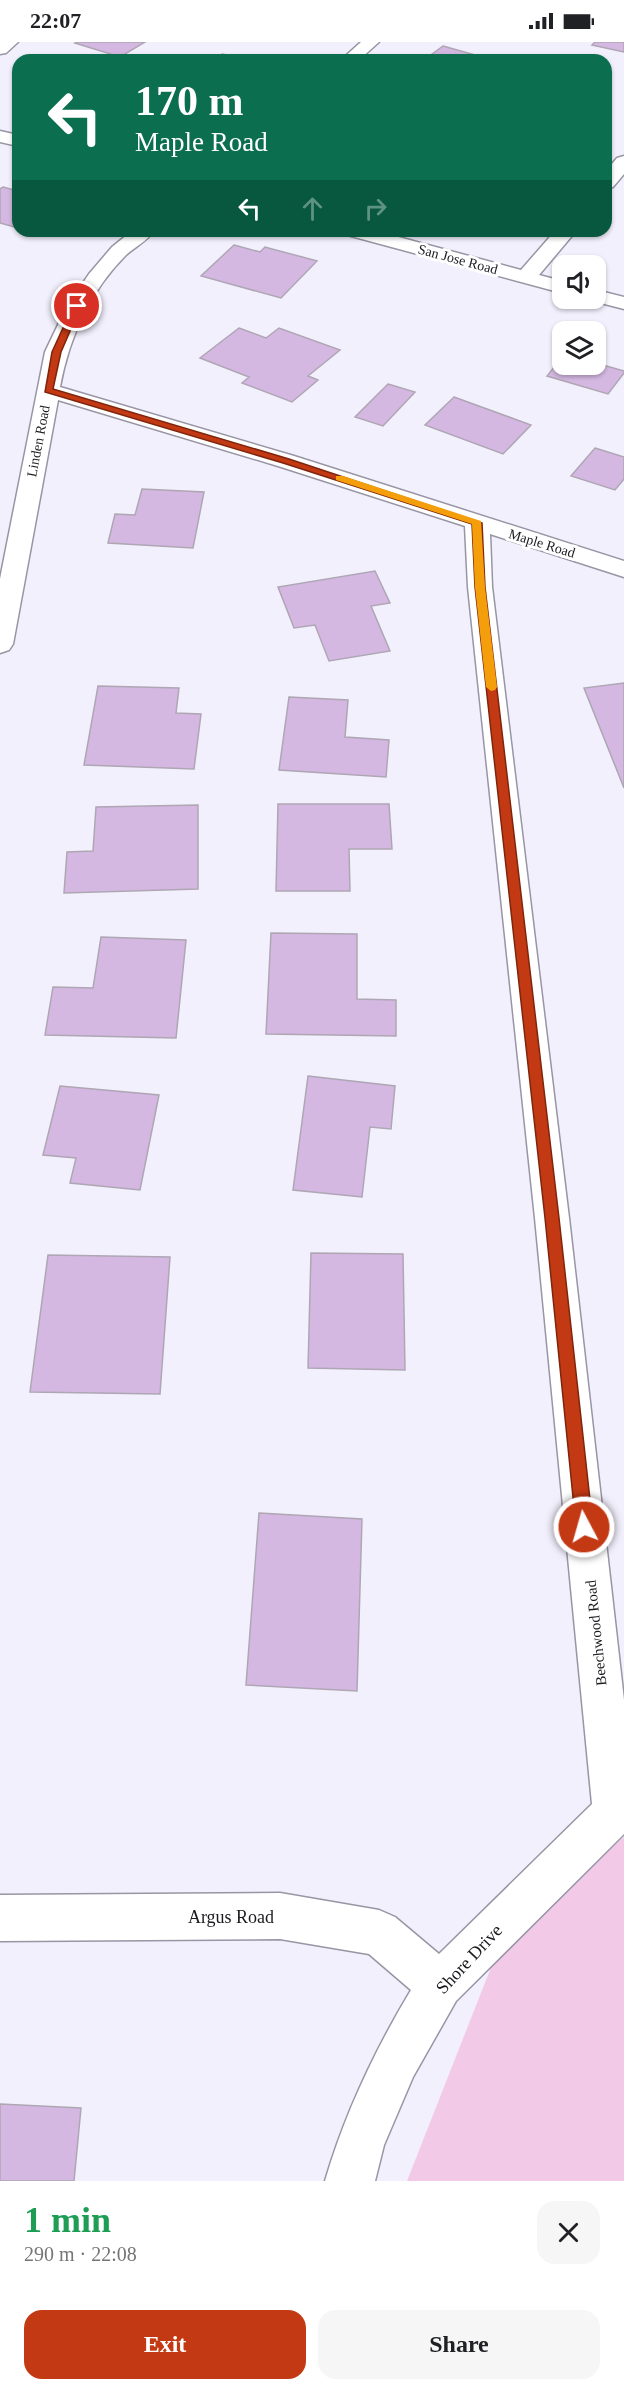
<!DOCTYPE html>
<html lang="en">
<head>
<meta charset="utf-8">
<style>
  :root { --surface:#fff; --page:#f6f6f6; --text:#202124; --muted:#757577; --accent:#c33913 }
  body { margin:0; font-family:"Times New Roman",serif; background:var(--page); color:var(--text); height:100vh; display:flex; flex-direction:column; font-size:22px; white-space:nowrap }
  * { box-sizing:border-box; margin:0 }
  p { font-size:20px; color:var(--muted) }
  .icon { flex:none; width:33px; height:33px; fill:none; stroke:currentColor; stroke-width:2; stroke-linecap:round; stroke-linejoin:round }
  .map { position:relative; height:2139px; overflow:hidden }
  .side { display:flex; flex-direction:column; background:var(--surface); flex:1 }
  .side>* { flex:none }
  .hud { position:absolute; left:12px; top:12px; width:600px; height:183px; border-radius:18px; box-shadow:0 2px 4px #0004; background:#0b6e4f; color:#fff; overflow:hidden }
  .fabs { position:absolute; left:552px; top:213px; display:grid; gap:12px }
  .fabs a { display:grid; place-items:center; width:54px; height:54px; border-radius:12px; background:var(--surface); box-shadow:0 2px 4px #0004; font-size:30px }
  .pin { position:absolute; display:grid; place-items:center; width:51px; height:51px; color:#fff; margin:-26px; border:3px solid #fff; border-radius:50%; box-shadow:0 2px 6px #0007 }
  .me { position:absolute; width:66px; margin:-33px; rotate:354deg; stroke-linejoin:round; filter:drop-shadow(0 0 4px #0008) }
  .turn { display:flex; align-items:center; gap:21px; height:126px; padding:0 24px; font-size:27px }
  .turn .icon { width:78px; height:78px; stroke-width:2.5 }
  .turn b { display:block; font-size:42px; line-height:51px }
  .lanes { display:flex; align-items:center; height:57px; padding:0 24px; background:#0003; justify-content:center; gap:30px; direction:ltr }
  .lanes .off { opacity:.35 }
  .round { display:grid; place-items:center; flex:none; width:63px; height:63px; border-radius:18px; background:var(--page) }
  .overview { display:flex; align-items:center; justify-content:space-between; height:102px; padding:0 24px }
  h1 { font-size:36px; font-weight:700; line-height:45px; color:#1e9e55 }
  .primary-button { display:flex; gap:12px; margin-top:auto; padding:12px 24px }
  .primary-button a { flex:1; height:69px; border-radius:18px; background:var(--accent); color:#fff; font-size:24px; font-weight:700; line-height:69px; text-align:center }
  .primary-button a+a { background:var(--page); color:var(--text) }
  .status { display:flex; justify-content:space-between; align-items:center; height:42px; padding:0 30px; background:var(--surface); direction:ltr }
  .status svg { height:16px; fill:currentColor }
  .map>svg:first-child { display:block }
</style>
</head>
<body>
<div class="status"><b>22:07</b><svg viewBox="0 0 49 12"><path d="M0 12V9h3v3zM5 12V6h3v6zM10 12V3h3v9zM15 12V0h3v12zM26 1h20v11H26zM47 4h2v5h-2z"/></svg></div>
<div class="map">
<svg width="624" height="2139" viewBox="0 0 624 2139">
  <rect width="100%" height="100%" fill="#f2f0fd"/>
  <path fill="#f3c9e8" d="M624 1795V2139H407L501 1900Z"/>
  <path fill="#d4b8e2" stroke="#afa6b4" stroke-width="1.5" d="M77 0H145L120 15 75 1Z
    M595 0H624V10L592 3Z
    M443 4 479 14 474 18H424Z
    M222 12 251 18H216Z
    M3 145 18 149V186L0 181V147Z
    M234 203 260 210 265 205 317 219 281 256 201 234Z
    M239 286 266 296 279 286 340 308 308 334 318 338 292 360 242 341 249 335 200 316Z
    M562 315V322L596 321 624 329V331L608 352 547 334Z
    M388 342 415 350 383 384 355 375Z
    M454 355 531 383 503 412 425 383Z
    M595 406 624 415V437L615 448 571 434Z
    M142 447 204 450 193 506 108 501 115 472 135 473Z
    M375 529 390 561 371 564 390 609 329 619 315 583 294 586 278 545Z
    M624 641V746L584 646Z
    M98 644 179 646 176 671 201 672 194 727 84 723Z
    M289 655 348 658 345 695 389 698 386 735 279 728Z
    M278 762H389L392 807H349L350 849H276Z
    M198 763V847L64 851 67 810 93 809 96 765Z
    M271 891 357 892V957L396 958V994L266 992Z
    M101 895 186 898 176 996 45 993 53 945 93 946Z
    M308 1034 395 1044 391 1087 370 1085 362 1155 293 1148Z
    M60 1044 159 1053 140 1148 70 1141 76 1116 43 1113Z
    M311 1211 403 1212 405 1328 308 1326Z
    M48 1213 170 1215 160 1352 30 1350Z
    M259 1471 362 1477 357 1649 246 1643Z
    M0 2062 81 2066 74 2139H0Z"/>
  <g fill="none" stroke-linecap="round" stroke-linejoin="round">
    <defs>
      <path id="minor" d="M0 0H18L6 11 0 12Z
        M361 0H379L359 18H341Z
        M0 89 18 93V104L0 100Z
        M624 114V132L613 145 606 147V129L617 116Z
        M132 189H154C147 199 135 205 126 213 90 249 69 296 60 345L294 414 624 519V535L490 492 492 545 569 1176 624 1658V1792L456 1959 413 2035 384 2103 375 2139H325C345 2071 375 2008 411 1948L369 1912 280 1897 0 1899V1853L280 1851 379 1868 395 1875 439 1912 592 1762 535 1176 468 545 465 484 278 424 58 358 13 602 9 608 0 611V537L45 310 67 264 89 232 112 205Z
        M344 189H376L521 228 555 189H576L539 233 562 239V251L347 193Z
        M596 248 624 255V267L589 258 587 256H596Z"/>
    </defs>
    <use href="#minor" stroke="#9895a4" stroke-width="3"/>
    <use href="#minor" fill="#fff" fill-rule="evenodd"/>
  </g>
  <path fill="#c33913" stroke="#7f250c" stroke-width="1.5" d="M77 261 81 264 61 310 53 347 289 417 482 481 485 545 559 1176 593 1485 590 1491 584 1493 579 1491 576 1485 545 1176 475 545 472 482 283 421 45 350 52 310 73 264Z"/>
  <path fill="#f59e0b" d="M336 434H343L481 479 485 545 497 645 495 648 491 649 486 645 475 545 472 482 336 438Z"/>
  <g text-anchor="middle" stroke-width="6" stroke-linejoin="round" paint-order="stroke">
    <g font-size="14" fill="#1b1a1f" stroke="#fff">
      <text transform="translate(458 217) rotate(15)" y="5">San Jose Road</text>
      <text transform="translate(38 399) rotate(-79)" y="5">Linden Road</text>
      <text transform="translate(542 501) rotate(17)" y="5">Maple Road</text>
    </g>
    <g font-size="15" fill="#1b1a1f" stroke="#fff">
      <text transform="translate(596 1591) rotate(-96)" y="5">Beechwood Road</text>
    </g>
    <g font-size="18" fill="#1b1a1f" stroke="#fff">
      <text x="231" y="1881">Argus Road</text>
      <text transform="translate(469 1917) rotate(-47)" y="6">Shore Drive</text>
    </g>
  </g>
</svg>
<div class="fabs">
<a><svg class="icon" aria-label="sound" viewBox="0 0 24 24"><path d="M4 9h4l5-4v14l-5-4H4zM17 9q2 3 0 6"/></svg></a>
<a><svg class="icon" aria-label="layers" viewBox="0 0 24 24"><path d="M12 4l9 5-9 5-9-5zM3 14l9 5 9-5"/></svg></a>
</div>
<div class="pin" style="left:77px;top:264px;background:#d93025"><svg class="icon" aria-label="arrive" viewBox="0 0 24 24"><path d="M6 21V4h12l-3 4 3 4H6"/></svg></div>
<svg class="me" style="left:584px;top:1485px" viewBox="-20 -20 40 40"><circle r="17" fill="#c33913" stroke="#fff" stroke-width="3"/><path d="M0-11L8 9 0 5-8 9z" fill="#fff"/></svg>
<div class="hud">
<div class="turn"><svg class="icon" aria-label="left" viewBox="0 0 24 24"><path d="M17 20v-9H6M10 6l-5 5 5 5"/></svg><div><b>170 m</b>Maple Road</div></div>
<div class="lanes"><svg class="icon" aria-label="left" viewBox="0 0 24 24"><path d="M17 20v-9H6M10 6l-5 5 5 5"/></svg><svg class="icon off" aria-label="ahead" viewBox="0 0 24 24"><path d="M12 20V5M6 11l6-6 6 6"/></svg><svg class="icon off" aria-label="right" viewBox="0 0 24 24"><path d="M7 20v-9h11M14 6l5 5-5 5"/></svg></div>
</div>
</div>
<section class="side">
<div class="overview"><div><h1>1 min</h1><p>290 m · 22:08</p></div><a class="round"><svg class="icon" aria-label="close" viewBox="0 0 24 24"><path d="M6 6l12 12M18 6L6 18"/></svg></a></div>
<div class="primary-button"><a>Exit</a><a>Share</a></div>
</section>
</body>
</html>
